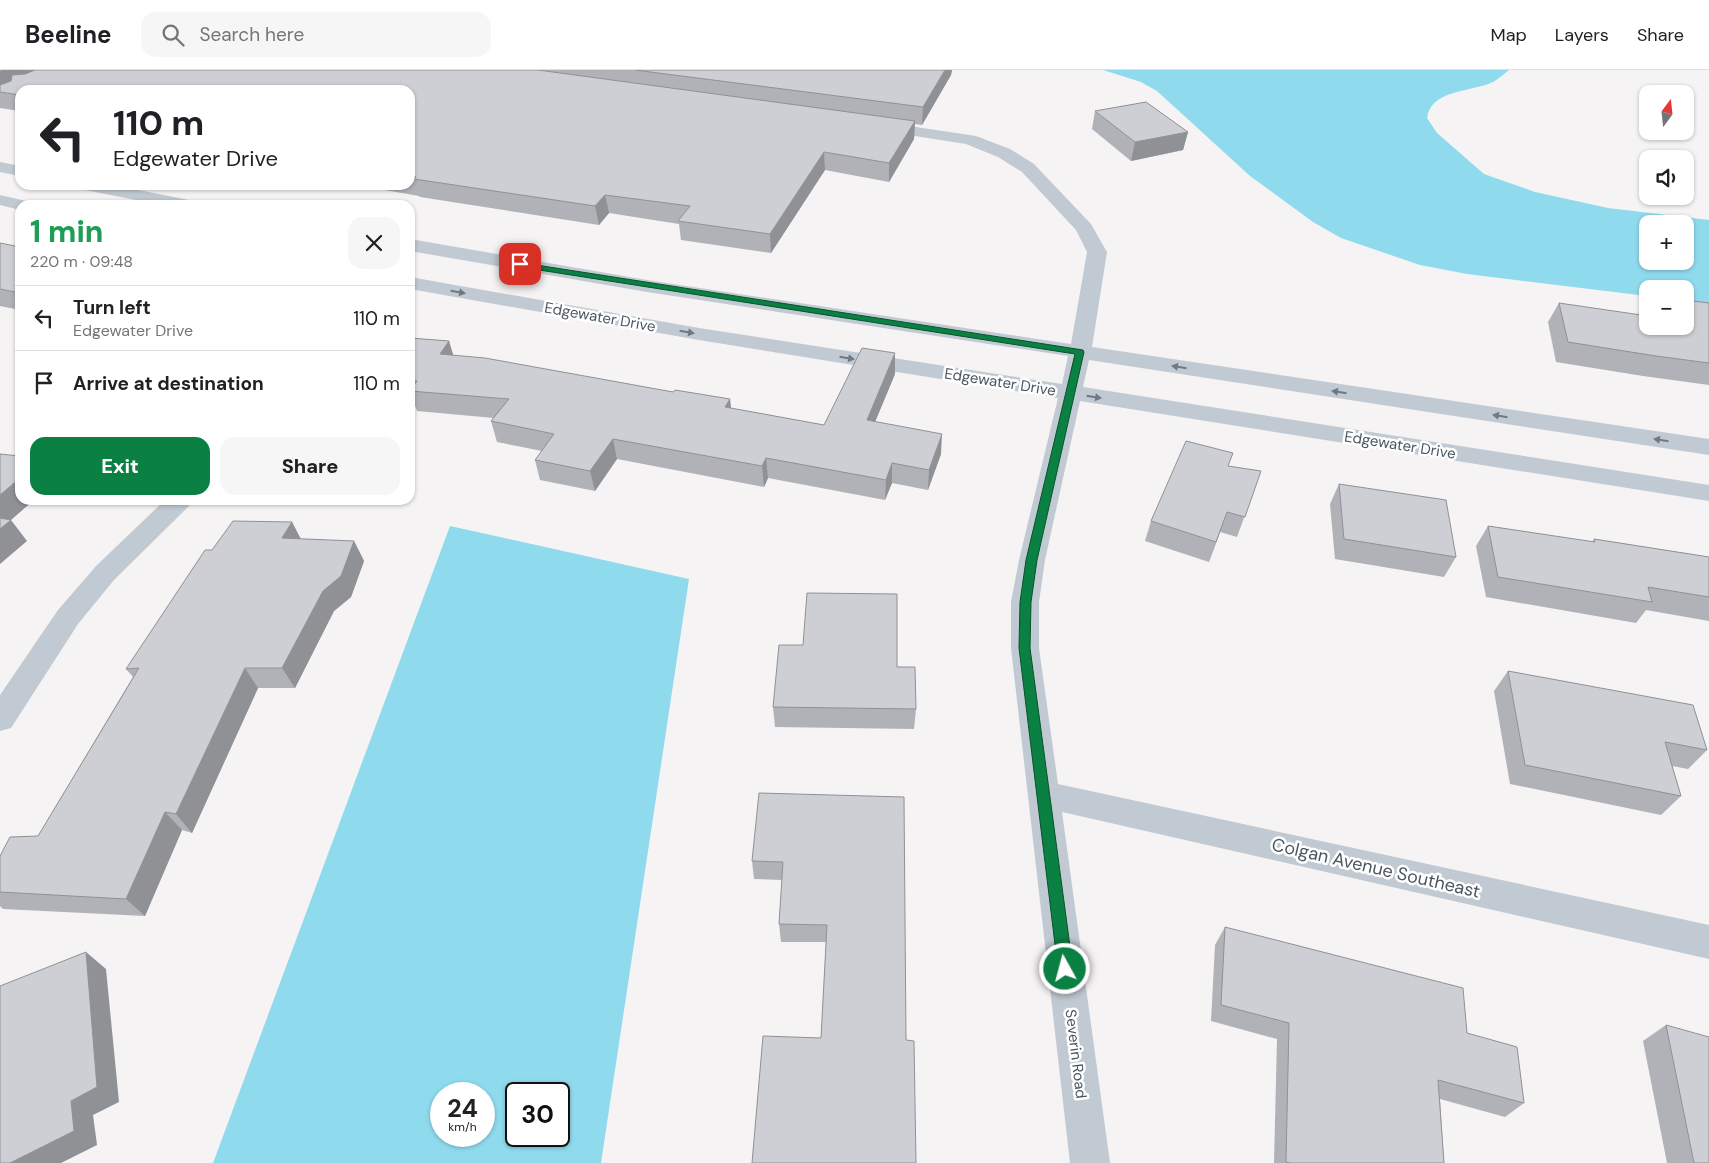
<!DOCTYPE html>
<html lang="en">
<head>
<meta charset="utf-8">
<style>
  :root { --surface:#fff; --page:#f6f6f6; --text:#202124; --muted:#757577; --line:#e0e0e0; --accent:#0b8043 }
  body { margin:0; font-family:"DM Sans",sans-serif; background:var(--page); color:var(--text); height:100vh; display:flex; flex-direction:column; font-size:19px; white-space:nowrap }
  * { box-sizing:border-box; margin:0 }
  p { font-size:16px; color:var(--muted) }
  .icon { flex:none; width:28px; height:28px; fill:none; stroke:currentColor; stroke-width:2; stroke-linecap:round; stroke-linejoin:round }
  .map { position:relative; flex:1; overflow:hidden }
  .details { position:absolute; left:15px; top:130px; width:400px; height:305px; display:flex; flex-direction:column; background:var(--surface); border-radius:15px; box-shadow:0 1px 4px #0004 }
  .details>* { flex:none }
  .banner { position:absolute; left:15px; top:15px; width:400px; height:105px; border-radius:15px; box-shadow:0 1px 4px #0004; background:#fff; color:var(--text); overflow:hidden }
  .needle { width:32px; rotate:15deg }
  .controls { position:absolute; left:1639px; top:15px; display:grid; gap:10px }
  .controls a { display:grid; place-items:center; width:55px; height:55px; border-radius:10px; background:var(--surface); box-shadow:0 1px 4px #0004; font-size:25px }
  .speed { position:absolute; left:430px; top:1012px; display:flex; gap:10px; font-size:25px; font-weight:700; text-align:center }
  .speed>* { display:grid; place-content:center; width:65px; height:65px; border-radius:50%; background:var(--surface); box-shadow:0 1px 4px #0004; line-height:1 }
  .speed small { font-size:12px; font-weight:400 }
  .speed .limit { border:2px solid #111; border-radius:8px; background:#fff; color:#111 }
  .pin { position:absolute; display:grid; place-items:center; width:42px; height:42px; color:#fff; margin:-21px; border-radius:10px; box-shadow:0 2px 8px #0006 }
  .me { position:absolute; width:55px; margin:-28px; rotate:353deg; stroke-linejoin:round; filter:drop-shadow(0 0 4px #0008) }
  .turn { display:flex; align-items:center; gap:18px; height:105px; padding:0 15px; font-size:22px }
  .turn .icon { width:65px; height:65px; stroke-width:2.5 }
  .turn b { display:block; font-size:35px; line-height:42px }
  .round { display:grid; place-items:center; flex:none; width:52px; height:52px; border-radius:15px; background:var(--page) }
  .summary { display:flex; align-items:center; justify-content:space-between; height:85px; padding:0 15px }
  h1 { font-size:30px; font-weight:800; line-height:38px; color:#1e9e55 }
  .primary-button { display:flex; gap:10px; margin-top:auto; padding:10px 15px }
  .primary-button a { flex:1; height:58px; border-radius:15px; background:var(--accent); color:#fff; font-size:20px; font-weight:800; line-height:58px; text-align:center }
  .primary-button a+a { background:var(--page); color:var(--text) }
  ul { padding:0; list-style:none }
  li { display:flex; align-items:center; gap:15px; height:65px; padding:0 15px; border-top:1px solid var(--line) }
  li div { flex:1 }
  li b { display:block; font-size:19px }
  li em { font-style:normal }
  header { display:flex; align-items:center; gap:30px; box-sizing:border-box; height:70px; padding:0 25px; background:var(--surface); border-bottom:1px solid var(--line) }
  header strong { font-size:24px }
  nav { display:flex; gap:28px; margin-inline-start:auto; font-size:18px }
  .search { width:350px; height:45px; background:var(--page); display:flex; align-items:center; gap:12px; box-sizing:border-box; padding:0 18px; border-radius:15px; color:var(--muted); font-size:19px }
  .map>svg:first-child { display:block }
</style>
</head>
<body>
<header>
<strong>Beeline</strong>
<div class="search"><svg class="icon" aria-label="search" viewBox="0 0 24 24"><circle cx="10" cy="10" r="6"/><path d="M15 15l6 6"/></svg>Search here</div>
<nav><a>Map</a><a>Layers</a><a>Share</a></nav>
</header>
<div class="map">
<svg width="1709" height="1093" viewBox="0 0 1709 1093">
  <rect width="100%" height="100%" fill="#f5f3f3"/>
  <path fill="#90daee" fill-rule="evenodd" d="M1103 0H1509C1504 4 1498 9 1493 12 1472 22 1431 19 1427 48L1437 63 1484 104 1535 122 1608 138 1709 150V234L1685 231V219H1648L1647 226 1467 204 1420 195 1341 168 1313 152 1250 106 1157 21 1141 12ZM1648 154H1685V191H1648Z
    M450 456 689 509 601 1093H213ZM441 1024H484V1066H441ZM516 1024H559V1066H516Z"/>
  <g fill="none" stroke-linecap="round" stroke-linejoin="round">
    <path fill="#c1cad2" fill-rule="evenodd" d="M876 51 976 66 1010 79 1034 94 1091 154 1107 182 1092 277 1709 369V385L1089 290 1083 317 1709 415V431L1080 331 1045 490 1039 532V578L1058 714 1709 855V889L1062 742 1110 1093H1070L1011 578V532L1019 490 1058 328 699 270 410 219V207L699 258 1062 314 1068 286 647 222 410 181V169L647 210 1071 274 1087 182 1076 160 1022 102 998 87 966 74 870 59 868 56 870 53Z
      M0 92 20 96V106L0 102Z
      M76 115H113L189 130 195 131 198 135H161L85 120 79 119Z
      M0 125 26 131 29 135H20V140L0 135Z
      M165 430H192L189 436 114 510 78 554 11 658 0 661V625L58 540 96 496Z"/>
  </g>
  <path fill="#b0b2b7" d="M0 0H952L951 5 922 55 915 54 914 69 889 112 825 100 771 183 681 170 679 154 609 143 599 155 420 127 419 126 356 115H410V20H20V41L0 38Z
    M1095 41 1188 62 1183 80 1131 91 1092 59Z
    M0 173 20 177V240L0 236Z
    M1685 230 1709 233V315L1643 306 1556 292 1548 252 1559 233 1685 256Z
    M410 268 449 271 453 285 673 322 730 329 731 338 824 355 895 304 875 352 941 384 928 420 892 413 885 430 768 408 764 417 617 389 595 421 540 410 535 390 542 381 497 372 491 351 494 348 417 341 413 330H410Z
    M1228 396 1261 401 1237 467 1220 462 1209 492 1145 471 1151 451Z
    M1339 414 1456 487 1444 507 1335 489 1330 434Z
    M292 452 300 469 354 471 364 491 351 527 334 541 295 618H258L192 763 182 760 145 846 3 839 0 836V786L38 766 133 607 126 599 212 480Z
    M1488 456 1592 472 1594 469 1709 487V551L1646 540 1636 553 1486 527 1476 476Z
    M897 597 916 639 914 659 775 657 773 637Z
    M1508 601 1707 680 1688 699 1672 696 1681 726 1661 745 1510 714 1494 621Z
    M904 727 821 968 826 872H781L779 854 782 810 754 809 752 791Z
    M1225 857 1467 963 1524 1033 1505 1047 1440 1029 1444 1093H1274L1277 969 1211 951 1215 875Z
    M1666 955 1709 1093H1667L1643 971Z"/>
  <path fill="#909195" d="M2 0H48L0 22V1Z
    M945 0H952L951 5 922 55 923 37Z
    M915 51 914 69 889 112V93Z
    M1188 62 1183 80 1131 91 1135 72Z
    M824 82 825 100 771 183 770 164Z
    M605 125 609 143 599 155 595 136Z
    M449 271 455 291 440 284Z
    M895 283V304L867 371V350Z
    M730 329 732 350 725 337Z
    M942 364 941 384 928 420 929 400Z
    M613 369 617 389 595 421 590 401Z
    M766 388 768 408 764 417 762 396Z
    M892 393V413L885 430 886 410Z
    M20 408V430H34L11 450 27 471 0 494V425Z
    M1227 442 1220 462 1209 492 1216 472Z
    M292 452 303 473 282 468Z
    M354 471 364 491 351 527 334 541 295 618 282 598 323 521Z
    M245 598 258 618 192 763 176 744Z
    M165 742 182 760 145 846 126 829Z
    M86 882 106 899 119 1032 93 1045 97 1075 61 1093H10L71 1031Z"/>
  <path fill="#cdcfd5" stroke="#909195" d="M35 0H538L915 51 889 93 824 82 770 164 678 151 690 136 605 125 595 136 414 109 416 107 410 106V20H20V25L0 22V15L11 11 12 5 25 4Z
    M635 0H945L923 37Z
    M1146 32 1188 62 1135 72 1095 41Z
    M0 173 20 177V223L0 219Z
    M1685 230 1709 233V293L1656 286 1568 272 1559 233 1648 246V256H1685V252L1694 253 1685 234Z
    M410 268 449 271 440 284 485 288 673 322 675 320 730 329 725 337 824 355 862 278 895 283 867 350 942 364 929 400 892 393 886 410 766 388 762 396 613 369 590 401 535 390 554 364 491 351 509 329 410 321 417 311 410 310Z
    M1186 371 1233 383 1228 396 1261 401 1245 447 1227 442 1216 472 1151 451Z
    M0 384 20 386V408L0 425Z
    M1339 414 1446 430 1456 487 1344 469Z
    M0 448 11 450 0 459Z
    M233 451 292 452 282 468 354 471 341 506 323 521 282 598H245L176 744 165 742 126 829 0 822V786L10 767 38 766 139 598 126 599 205 480H212Z
    M1488 456 1595 472 1594 469 1709 487V527L1648 517 1652 532 1498 507Z
    M807 523 897 524V597H915L916 639 773 637 779 575H803Z
    M1508 601 1693 635 1707 680 1665 672 1681 726 1525 695Z
    M759 723 904 727 906 970 914 971 916 1093H752L763 966 821 968 827 855 779 854 783 792 752 791Z
    M1225 857 1463 918 1467 963 1517 977 1524 1033 1438 1010 1444 1093H1290L1286 1092 1289 953 1221 935Z
    M86 882 97 1017 71 1031 74 1061 10 1093H0V916Z
    M1666 955 1709 967V1093H1694Z"/>
  <defs><path id="oneway-solid" d="M-6-.8H1V-3.2L6.5 0L1 3.2V.8H-6Z" transform="scale(1.25)"/></defs>
  <g fill="#6e7983">
    <use href="#oneway-solid" transform="translate(458 222) rotate(10)"/>
    <use href="#oneway-solid" transform="translate(687 262) rotate(10)"/>
    <use href="#oneway-solid" transform="translate(847 288) rotate(9)"/>
    <use href="#oneway-solid" transform="translate(1179 297) rotate(-171)"/>
    <use href="#oneway-solid" transform="translate(1339 322) rotate(-171)"/>
    <use href="#oneway-solid" transform="translate(1094 327) rotate(9)"/>
    <use href="#oneway-solid" transform="translate(1500 346) rotate(-171)"/>
    <use href="#oneway-solid" transform="translate(1661 370) rotate(-171)"/>
  </g>
  <path fill="#0b8043" stroke="#07532c" d="M517 192 1083 280 1084 282 1037 490 1031 532 1030 578 1073 899 1070 904 1065 906 1060 904 1058 899 1019 578 1020 532 1026 490 1075 284 520 197 517 196Z"/>
  <g text-anchor="middle" stroke-width="5" stroke-linejoin="round" paint-order="stroke">
    <g font-size="15" fill="#4a5661" stroke="#fff">
      <text transform="translate(600 247) rotate(10)" y="5">Edgewater Drive</text>
      <text transform="translate(1000 312) rotate(9)" y="5">Edgewater Drive</text>
      <text transform="translate(1400 375) rotate(9)" y="5">Edgewater Drive</text>
      <text transform="translate(1076 984) rotate(83)" y="5">Severin Road</text>
    </g>
    <g font-size="18" fill="#4a5661" stroke="#fff">
      <text transform="translate(1376 798) rotate(13)" y="6">Colgan Avenue Southeast</text>
    </g>
  </g>
</svg>
<div class="controls">
<a><svg class="needle" viewBox="-14 -14 28 28"><path d="M0-13l5 13h-10z" fill="#e53935"/><path d="M0 13l5-13h-10z" fill="#757577"/></svg></a>
<a><svg class="icon" aria-label="sound" viewBox="0 0 24 24"><path d="M4 9h4l5-4v14l-5-4H4zM17 9q2 3 0 6"/></svg></a>
<a>+</a>
<a>−</a>
</div>
<div class="speed"><div>24<small>km/h</small></div><div class="limit">30</div></div>
<div class="pin" style="left:520px;top:194px;background:#d93025"><svg class="icon" aria-label="arrive" viewBox="0 0 24 24"><path d="M6 21V4h12l-3 4 3 4H6"/></svg></div>
<svg class="me" style="left:1065px;top:899px" viewBox="-20 -20 40 40"><circle r="17" fill="#0b8043" stroke="#fff" stroke-width="3"/><path d="M0-11L8 9 0 5-8 9z" fill="#fff"/></svg>
<div class="banner">
<div class="turn"><svg class="icon" aria-label="left" viewBox="0 0 24 24"><path d="M17 20v-9H6M10 6l-5 5 5 5"/></svg><div><b>110 m</b>Edgewater Drive</div></div>
</div>
<section class="details">
<div class="summary"><div><h1>1 min</h1><p>220 m · 09:48</p></div><a class="round"><svg class="icon" aria-label="close" viewBox="0 0 24 24"><path d="M6 6l12 12M18 6L6 18"/></svg></a></div>
<ul>
<li><svg class="icon" aria-label="left" viewBox="0 0 24 24"><path d="M17 20v-9H6M10 6l-5 5 5 5"/></svg><div><b>Turn left</b><p>Edgewater Drive</p></div><em>110 m</em></li>
<li><svg class="icon" aria-label="arrive" viewBox="0 0 24 24"><path d="M6 21V4h12l-3 4 3 4H6"/></svg><div><b>Arrive at destination</b></div><em>110 m</em></li>
</ul>
<div class="primary-button"><a>Exit</a><a>Share</a></div>
</section>
</div>
</body>
</html>
